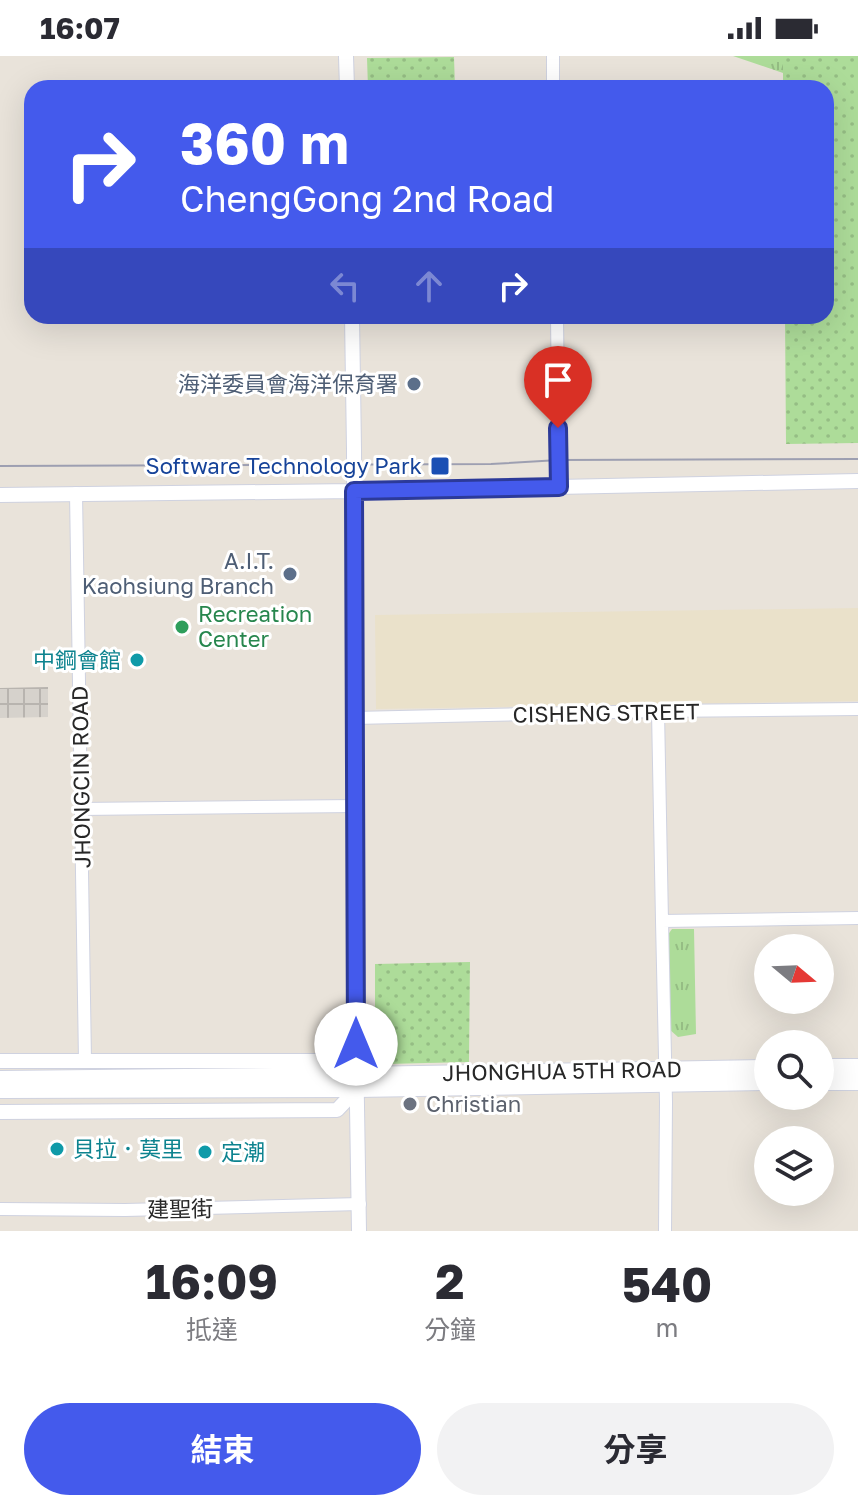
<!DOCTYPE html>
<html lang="zh-TW">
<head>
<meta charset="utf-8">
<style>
  :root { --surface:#fff; --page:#f2f2f3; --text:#2b2b33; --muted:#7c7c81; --accent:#445aec }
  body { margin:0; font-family:"Golos Text","Noto Sans TC",sans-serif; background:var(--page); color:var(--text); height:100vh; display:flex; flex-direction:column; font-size:30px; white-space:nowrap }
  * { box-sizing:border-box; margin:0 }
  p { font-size:26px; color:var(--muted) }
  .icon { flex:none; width:44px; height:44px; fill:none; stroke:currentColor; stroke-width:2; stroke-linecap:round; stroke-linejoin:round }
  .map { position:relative; height:1175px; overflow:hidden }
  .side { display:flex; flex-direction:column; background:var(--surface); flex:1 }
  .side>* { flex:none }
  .hud { position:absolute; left:24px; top:24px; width:810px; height:244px; border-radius:24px; box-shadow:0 8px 32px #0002; background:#445aec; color:#fff; overflow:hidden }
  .needle { width:52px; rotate:109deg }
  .tools { position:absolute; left:754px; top:878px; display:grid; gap:16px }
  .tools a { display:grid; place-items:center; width:80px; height:80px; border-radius:50%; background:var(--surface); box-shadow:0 8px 32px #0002; font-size:40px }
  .pin { position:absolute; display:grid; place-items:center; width:68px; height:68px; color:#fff; margin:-82px -34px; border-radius:50% 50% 50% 0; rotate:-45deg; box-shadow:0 0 8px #0007 }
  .pin .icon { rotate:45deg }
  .me { position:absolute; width:88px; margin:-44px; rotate:0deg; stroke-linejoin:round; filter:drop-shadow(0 0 6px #0008) }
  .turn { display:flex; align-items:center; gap:28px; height:168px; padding:0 24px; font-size:36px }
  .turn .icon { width:104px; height:104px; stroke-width:2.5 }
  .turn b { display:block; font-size:56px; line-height:68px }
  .lanes { display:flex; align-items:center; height:76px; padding:0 24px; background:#0003; justify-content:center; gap:40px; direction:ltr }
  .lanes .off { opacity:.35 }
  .eta { display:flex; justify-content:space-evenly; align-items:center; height:136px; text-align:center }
  .eta b { font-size:48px; font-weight:700; line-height:56px }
  .button { display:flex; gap:16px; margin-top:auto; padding:16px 24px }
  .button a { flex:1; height:92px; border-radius:48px; background:var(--accent); color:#fff; font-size:32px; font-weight:700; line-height:92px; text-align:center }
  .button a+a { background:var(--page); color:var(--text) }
  .status { display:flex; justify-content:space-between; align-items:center; height:56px; padding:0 40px; background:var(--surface); direction:ltr }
  .status svg { height:22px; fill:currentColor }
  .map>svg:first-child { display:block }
</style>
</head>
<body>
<div class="status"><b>16:07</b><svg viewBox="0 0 49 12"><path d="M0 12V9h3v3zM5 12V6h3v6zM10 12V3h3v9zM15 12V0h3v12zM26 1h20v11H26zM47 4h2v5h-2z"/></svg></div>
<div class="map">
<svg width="858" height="1175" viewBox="0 0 858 1175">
  <defs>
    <pattern id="grass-dots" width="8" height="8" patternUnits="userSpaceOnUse" patternTransform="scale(2)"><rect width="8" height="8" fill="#addc99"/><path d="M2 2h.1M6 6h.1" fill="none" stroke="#95bd84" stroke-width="1.8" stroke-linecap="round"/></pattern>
    <pattern id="park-tufts" width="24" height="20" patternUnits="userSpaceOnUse" patternTransform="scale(2)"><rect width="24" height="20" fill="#addc99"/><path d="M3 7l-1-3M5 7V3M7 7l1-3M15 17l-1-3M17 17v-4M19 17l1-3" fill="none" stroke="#95bd84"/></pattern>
    <pattern id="plaza-grid" width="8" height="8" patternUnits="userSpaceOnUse" patternTransform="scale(2)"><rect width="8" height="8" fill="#d6d2cc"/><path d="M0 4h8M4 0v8" fill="none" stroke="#b8b4af"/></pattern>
  </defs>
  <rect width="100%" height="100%" fill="#e9e3da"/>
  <path fill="#eae1ca" d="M858 552V645L376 653 375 559Z"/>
  <path fill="url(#grass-dots)" d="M783 0H858V387L786 388 785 260H826V32H783Z
    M454 1 455 32H368L367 2Z
    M470 906 469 1006 386 1008 375 993V908Z"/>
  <path fill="url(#park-tufts)" d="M733 0H783V17Z
    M672 873H694L696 978 678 981 669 973 667 880Z"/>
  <path fill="url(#plaza-grid)" d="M48 631V661L0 662V632Z"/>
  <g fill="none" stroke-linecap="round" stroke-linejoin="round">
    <defs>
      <path id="minor" d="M553 0V32
        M557 260 559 431
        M76 437 85 1005
        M658 655 662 865
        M354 662 658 655 858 653
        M81 753 355 750
        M0 1153 125 1154 360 1148
        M665 1175 666 1046 662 865 858 862"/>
      <path id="tertiary" d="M346 0 347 32
        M352 260 354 394 356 988 359 1175
        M0 439 354 435 858 425
        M0 1005H337L357 1019
        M0 1056 337 1054 357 1033"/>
      <path id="secondary" d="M820 1011H858
        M0 1023 357 1019 768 1012
        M820 1026H858
        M0 1034 357 1033 768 1026"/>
    </defs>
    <use href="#minor" stroke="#cfd2e0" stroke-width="14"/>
    <use href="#tertiary" stroke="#cfd2e0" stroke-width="16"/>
    <use href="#secondary" stroke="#cfd2e0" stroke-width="18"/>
    <use href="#minor" stroke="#fff" stroke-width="12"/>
    <use href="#tertiary" stroke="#fff" stroke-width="14"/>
    <use href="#secondary" stroke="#fff" stroke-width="16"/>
    <path stroke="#9d9fb1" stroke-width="2" d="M0 410 491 408 559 404 858 403"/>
  </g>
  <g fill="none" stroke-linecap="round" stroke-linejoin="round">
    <defs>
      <path id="route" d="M356 988 354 435 559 431 558 372"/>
    </defs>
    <use href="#route" stroke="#2c3a99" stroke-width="20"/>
    <use href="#route" stroke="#445aec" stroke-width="14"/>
  </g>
  <g fill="#5c6f8a" stroke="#fff" stroke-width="3">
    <circle cx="414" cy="328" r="8"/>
    <circle cx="290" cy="518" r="8"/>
  </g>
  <rect fill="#1a4fb4" stroke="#fff" stroke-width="3" x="430" y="400" width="20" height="20" rx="4"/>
  <circle fill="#2e9e5b" stroke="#fff" stroke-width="3" cx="182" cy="571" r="8"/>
  <g fill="#0f9aa8" stroke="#fff" stroke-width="3">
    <circle cx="137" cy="604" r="8"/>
    <circle cx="57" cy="1093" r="8"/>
    <circle cx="205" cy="1096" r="8"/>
  </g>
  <circle fill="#6b7280" stroke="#fff" stroke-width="3" cx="410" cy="1048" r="8"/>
  <g text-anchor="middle" stroke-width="6" stroke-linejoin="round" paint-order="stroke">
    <g font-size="22" fill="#4e5e75" stroke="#fff" text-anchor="end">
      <text x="398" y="336">海洋委員會海洋保育署</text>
      <text x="274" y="513">A.I.T.<tspan x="274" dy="25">Kaohsiung Branch</tspan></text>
    </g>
    <g font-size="22" fill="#164399" stroke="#fff" text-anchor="end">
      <text x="422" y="418">Software Technology Park</text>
    </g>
    <g font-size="22" fill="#27864d" stroke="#fff" text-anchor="start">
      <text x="198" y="566">Recreation<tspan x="198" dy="25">Center</tspan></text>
    </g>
    <g font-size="22" fill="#0d838f" stroke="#fff" text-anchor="start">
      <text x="121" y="612" text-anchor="end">中鋼會館</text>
      <text x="73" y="1101">貝拉．莫里</text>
      <text x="221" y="1104">定潮</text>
    </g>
    <g font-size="22" fill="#272727" stroke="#fff">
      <text transform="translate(606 657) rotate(-1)" y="8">CISHENG STREET</text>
      <text transform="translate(81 721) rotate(-91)" y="8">JHONGCIN ROAD</text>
      <text transform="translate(562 1015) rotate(-1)" y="8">JHONGHUA 5TH ROAD</text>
      <text transform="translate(180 1153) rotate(-1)" y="8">建聖街</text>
    </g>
    <g font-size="22" fill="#5b616d" stroke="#fff" text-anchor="start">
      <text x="426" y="1056">Christian</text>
    </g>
  </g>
</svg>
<div class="tools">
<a><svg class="needle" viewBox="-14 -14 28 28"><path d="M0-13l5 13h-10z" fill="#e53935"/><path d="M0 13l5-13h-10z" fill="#7c7c81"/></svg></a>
<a><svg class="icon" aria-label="search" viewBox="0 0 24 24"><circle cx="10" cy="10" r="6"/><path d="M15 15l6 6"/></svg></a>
<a><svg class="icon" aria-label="layers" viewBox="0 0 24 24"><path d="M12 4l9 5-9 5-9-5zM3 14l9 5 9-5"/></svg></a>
</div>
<div class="pin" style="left:558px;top:372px;background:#d93025"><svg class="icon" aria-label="arrive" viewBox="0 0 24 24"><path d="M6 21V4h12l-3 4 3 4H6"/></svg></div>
<svg class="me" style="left:356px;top:988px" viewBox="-20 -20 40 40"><circle r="19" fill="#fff"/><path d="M0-13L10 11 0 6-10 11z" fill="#445aec"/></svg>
<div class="hud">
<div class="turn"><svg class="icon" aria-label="right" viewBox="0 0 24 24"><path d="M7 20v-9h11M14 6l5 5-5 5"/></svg><div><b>360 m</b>ChengGong 2nd Road</div></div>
<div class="lanes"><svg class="icon off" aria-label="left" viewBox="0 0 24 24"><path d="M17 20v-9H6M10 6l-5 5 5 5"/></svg><svg class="icon off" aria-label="ahead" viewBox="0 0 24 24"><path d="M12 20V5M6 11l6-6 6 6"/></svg><svg class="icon" aria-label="right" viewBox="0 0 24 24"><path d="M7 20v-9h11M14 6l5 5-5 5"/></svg></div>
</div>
</div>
<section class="side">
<div class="eta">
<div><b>16:09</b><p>抵達</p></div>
<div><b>2</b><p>分鐘</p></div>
<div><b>540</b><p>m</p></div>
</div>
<div class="button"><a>結束</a><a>分享</a></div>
</section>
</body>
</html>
